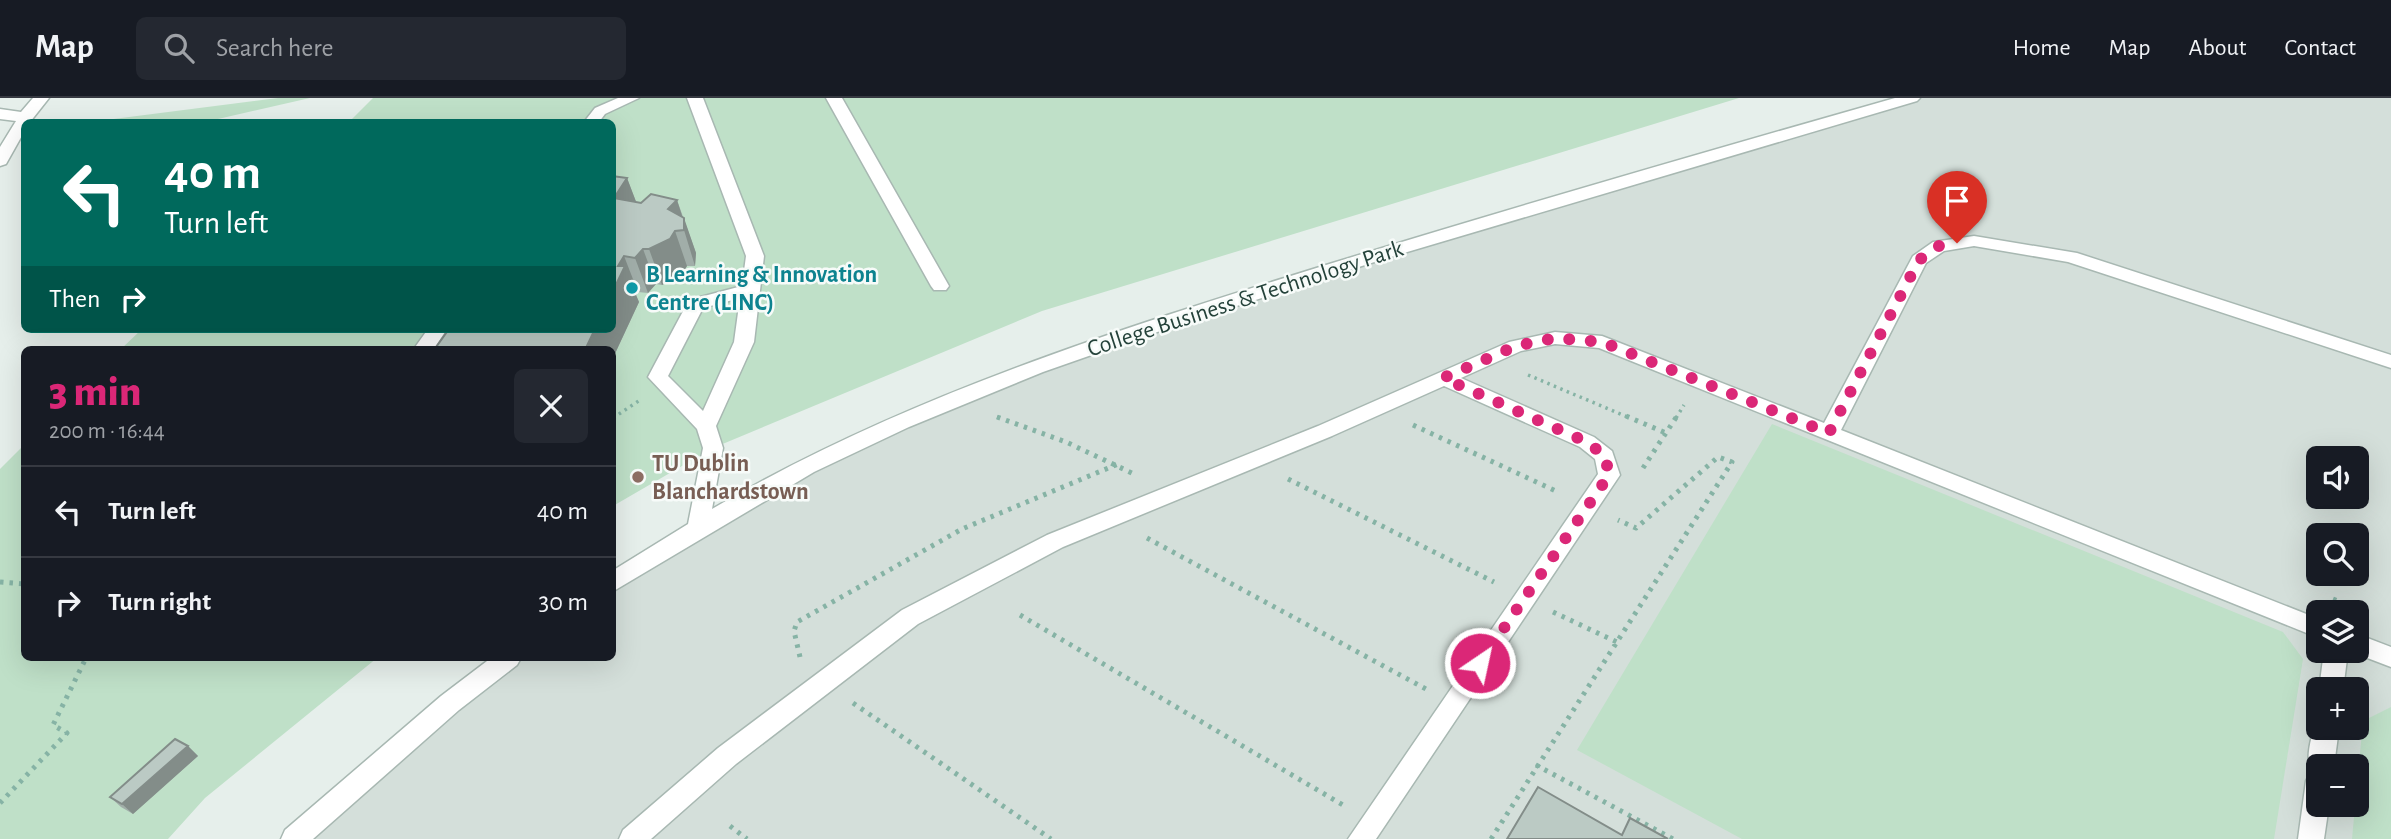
<!DOCTYPE html>
<html lang="en">
<head>
<meta charset="utf-8">
<style>
  :root { --surface:#171b24; --page:#242831; --text:#f1f3f6; --muted:#9ea1a6; --line:#363941; --accent:#db2777 }
  body { margin:0; font-family:"Alegreya Sans",sans-serif; background:var(--page); color:var(--text); height:100vh; display:flex; flex-direction:column; font-size:26px; white-space:nowrap }
  * { box-sizing:border-box; margin:0 }
  p { font-size:23px; color:var(--muted) }
  .icon { flex:none; width:38px; height:38px; fill:none; stroke:currentColor; stroke-width:2; stroke-linecap:round; stroke-linejoin:round }
  .map { position:relative; flex:1; overflow:hidden }
  .sheet { position:absolute; left:21px; top:248px; width:595px; height:315px; display:flex; flex-direction:column; background:var(--surface); border-radius:10px; box-shadow:0 7px 28px #0002 }
  .sheet>* { flex:none }
  .banner { position:absolute; left:21px; top:21px; width:595px; height:214px; border-radius:10px; box-shadow:0 7px 28px #0002; background:#00695c; color:#fff; overflow:hidden }
  .tools { position:absolute; left:2306px; top:348px; display:grid; gap:14px }
  .tools a { display:grid; place-items:center; width:63px; height:63px; border-radius:10px; background:var(--surface); box-shadow:0 7px 28px #0002; font-size:35px }
  .pin { position:absolute; display:grid; place-items:center; width:60px; height:60px; color:#fff; margin:-72px -30px; border-radius:50% 50% 50% 0; rotate:-45deg; box-shadow:0 0 7px #0007 }
  .pin .icon { rotate:45deg }
  .me { position:absolute; width:77px; margin:-38px; rotate:34deg; stroke-linejoin:round; filter:drop-shadow(0 0 5px #0008) }
  .turn { display:flex; align-items:center; gap:24px; height:147px; padding:0 28px; font-size:32px }
  .turn .icon { width:91px; height:91px; stroke-width:2.5 }
  .turn b { display:block; font-size:49px; line-height:60px }
  .then { display:flex; align-items:center; height:66px; padding:0 28px; background:#0003; gap:14px; font-size:26px }
  .round { display:grid; place-items:center; flex:none; width:74px; height:74px; border-radius:10px; background:var(--page) }
  .overview { display:flex; align-items:center; justify-content:space-between; height:119px; padding:0 28px }
  h1 { font-size:42px; font-weight:800; line-height:52px; color:var(--accent) }
  ul { padding:0; list-style:none }
  li { display:flex; align-items:center; gap:21px; height:91px; padding:0 28px; border-top:2px solid var(--line) }
  li div { flex:1 }
  li b { display:block; font-size:26px }
  li em { font-style:normal }
  header { display:flex; align-items:center; gap:42px; box-sizing:border-box; height:98px; padding:0 35px; background:var(--surface); border-bottom:2px solid var(--line) }
  header strong { font-size:33px }
  nav { display:flex; gap:38px; margin-inline-start:auto; font-size:24px }
  .search { width:490px; height:63px; background:var(--page); display:flex; align-items:center; gap:18px; box-sizing:border-box; padding:0 24px; border-radius:10px; color:var(--muted); font-size:26px }
  .map>svg:first-child { display:block }
</style>
</head>
<body>
<header>
<strong>Map</strong>
<div class="search"><svg class="icon" aria-label="search" viewBox="0 0 24 24"><circle cx="10" cy="10" r="6"/><path d="M15 15l6 6"/></svg>Search here</div>
<nav><a>Home</a><a>Map</a><a>About</a><a>Contact</a></nav>
</header>
<div class="map">
<svg width="2391" height="741" viewBox="0 0 2391 741">
  <rect width="100%" height="100%" fill="#e6efeb"/>
  <path fill="#d4dfda" fill-rule="evenodd" d="M1912 0H2391V741H294L509 560H612L613 485 833 355 1074 254ZM2319 360H2357V399H2319ZM2319 438H2357V476H2319ZM2319 514H2357V553H2319ZM2319 592H2357V630H2319ZM2319 668H2357V707H2319Z"/>
  <path fill="#bfe0c8" d="M278 0H310L205 24H90Z
    M373 0H1739L1042 213 713 350 613 408 612 252H120L142 231H612V24H349Z
    M1772 326 2283 534 2303 561 2274 741H1742L1577 652Z
    M24 347V560H377L205 700 168 741H0V371Z
    M2391 609V741H2352L2363 623Z"/>
  <g fill="none" stroke-linecap="round" stroke-linejoin="round">
    <defs>
      <path id="lane" d="M33 0H49L30 24H24V34L6 66 0 68V49L16 23 0 21V11L21 14Z
        M618 0H639L605 16 599 24H584L595 10Z
        M687 0H703L764 158 754 244 716 328 723 350 712 411C903 299 1116 232 1326 167 1515 109 1705 54 1895 0H1920L1917 3 1387 160 1180 226 1043 274 909 329 814 374 612 494V473L688 426 703 350 697 331 648 279 689 202 742 188 746 158ZM740 200 734 244 703 313 668 278 703 210Z
        M826 0H842L949 188 946 192H934L931 188Z
        M1974 138 2077 155 2391 257V270L2068 164 1974 148 1944 153 1926 165 1841 332 2319 521V540L1599 250 1555 246 1521 253 1461 280 1594 339 1612 353 1620 377 1376 741H1348L1598 376 1595 361 1580 349 1444 288 1332 338 1063 449 918 526 736 666 651 741H619L623 732 718 650 902 512 1047 437 1318 328 1509 244 1555 234 1602 238 1824 325 1913 158 1933 144Z
        M428 231H447L433 252H413Z
        M2357 536 2391 549V569L2349 553H2357Z
        M2324 553H2348L2343 592H2319Z
        M491 560H521L517 567 459 612 313 741H281L285 732 441 598Z
        M2319 622V630H2339L2334 668H2319V707H2329L2324 741H2298L2306 683 2311 674C2305 662 2311 633 2319 622Z"/>
    </defs>
    <use href="#lane" stroke="#a8b8b2" stroke-width="3"/>
    <path stroke="#86b3a5" stroke-width="3.5" stroke-dasharray="2.5 4.5" stroke-linecap="butt" d="M1528 277 1630 320
      M997 319 1000 320
      M613 320 640 302
      M1676 320 1684 307"/>
    <path stroke="#86b3a5" stroke-width="5" stroke-dasharray="3.5 6" stroke-linecap="butt" d="M1626 318 1666 335
      M997 319 1066 344 1134 376
      M612 321 616 318
      M1413 327 1558 394
      M1643 370 1677 318
      M1288 381 1494 484
      M1147 440 1426 591
      M0 484 24 486
      M2333 501 2364 513
      M1553 514 1619 545
      M1020 517 1343 707
      M800 559 794 533 797 524 962 431 1118 366
      M853 605 1051 741
      M1536 667 1673 741
      M0 705 67 635 53 627 86 560
      M730 728 747 741
      M1491 741 1732 364 1718 359 1636 430 1618 422"/>
    <use href="#lane" fill="#fff" fill-rule="evenodd"/>
  </g>
  <path fill="#a1aea9" d="M627 80 636 104 641 105 677 102 696 155 695 168H687L682 176 662 187 656 186 648 195 638 194 636 197 639 204 612 262Z
    M188 648 198 658 133 716 121 709 110 699Z"/>
  <path fill="#838d89" d="M627 80 640 114 614 100Z
    M677 102 684 124V120L696 155 695 168 684 132 668 111Z
    M675 133 687 168 682 176 662 187 649 151Z
    M643 151 656 186 648 195 635 160Z
    M624 158 638 194 636 197 639 204 612 262V252H585L595 231H612V195L618 168Z
    M188 648 198 658 133 716 122 706Z"/>
  <path fill="#bbcac4" stroke="#838d89" stroke-width="2" d="M612 78 627 80 614 100 641 105 651 96 677 102 668 111 684 120V132L675 133 670 141 649 151H643L635 160 624 158 618 168H625L612 195Z
    M449 231H595L585 252H434Z
    M175 641 188 648 122 706 110 699Z
    M1538 689 1622 737 1630 720 1668 741H1507Z"/>
  <g fill="none" stroke-linecap="round" stroke-linejoin="round">
    <path stroke="#db2777" stroke-width="12" stroke-dasharray="0 21.6" d="M1480 565 1609 377 1605 358 1587 344 1443 280 1516 248 1555 240 1602 244 1829 335 1919 162 1939 148 1957 145"/>
  </g>
  <circle fill="#0f9aa8" stroke="#f7fbf9" stroke-width="2.5" cx="632" cy="190" r="7"/>
  <circle fill="#8d6e63" stroke="#f7fbf9" stroke-width="2.5" cx="638" cy="379" r="7"/>
  <g text-anchor="middle" stroke-width="5" stroke-linejoin="round" paint-order="stroke">
    <g font-size="24" font-weight="bold" fill="#0d838f" stroke="#f7fbf9" text-anchor="start">
      <text x="646" y="184">B Learning &amp; Innovation<tspan x="646" dy="28">Centre (LINC)</tspan></text>
    </g>
    <g font-size="24" fill="#24423a" stroke="#f7fbf9">
      <text transform="translate(1245 200) rotate(-18)" y="8">College Business &amp; Technology Park</text>
    </g>
    <g font-size="24" font-weight="bold" fill="#785e54" stroke="#f7fbf9" text-anchor="start">
      <text x="652" y="373">TU Dublin<tspan x="652" dy="28">Blanchardstown</tspan></text>
    </g>
  </g>
</svg>
<div class="tools">
<a><svg class="icon" aria-label="sound" viewBox="0 0 24 24"><path d="M4 9h4l5-4v14l-5-4H4zM17 9q2 3 0 6"/></svg></a>
<a><svg class="icon" aria-label="search" viewBox="0 0 24 24"><circle cx="10" cy="10" r="6"/><path d="M15 15l6 6"/></svg></a>
<a><svg class="icon" aria-label="layers" viewBox="0 0 24 24"><path d="M12 4l9 5-9 5-9-5zM3 14l9 5 9-5"/></svg></a>
<a>+</a>
<a>−</a>
</div>
<div class="pin" style="left:1957px;top:145px;background:#d93025"><svg class="icon" aria-label="arrive" viewBox="0 0 24 24"><path d="M6 21V4h12l-3 4 3 4H6"/></svg></div>
<svg class="me" style="left:1480px;top:565px" viewBox="-20 -20 40 40"><circle r="17" fill="#db2777" stroke="#fff" stroke-width="3"/><path d="M0-11L8 9 0 5-8 9z" fill="#fff"/></svg>
<div class="banner">
<div class="turn"><svg class="icon" aria-label="left" viewBox="0 0 24 24"><path d="M17 20v-9H6M10 6l-5 5 5 5"/></svg><div><b>40 m</b>Turn left</div></div>
<div class="then">Then<svg class="icon" aria-label="right" viewBox="0 0 24 24"><path d="M7 20v-9h11M14 6l5 5-5 5"/></svg></div>
</div>
<section class="sheet">
<div class="overview"><div><h1>3 min</h1><p>200 m · 16:44</p></div><a class="round"><svg class="icon" aria-label="close" viewBox="0 0 24 24"><path d="M6 6l12 12M18 6L6 18"/></svg></a></div>
<ul>
<li><svg class="icon" aria-label="left" viewBox="0 0 24 24"><path d="M17 20v-9H6M10 6l-5 5 5 5"/></svg><div><b>Turn left</b></div><em>40 m</em></li>
<li><svg class="icon" aria-label="right" viewBox="0 0 24 24"><path d="M7 20v-9h11M14 6l5 5-5 5"/></svg><div><b>Turn right</b></div><em>30 m</em></li>
</ul>
</section>
</div>
</body>
</html>
